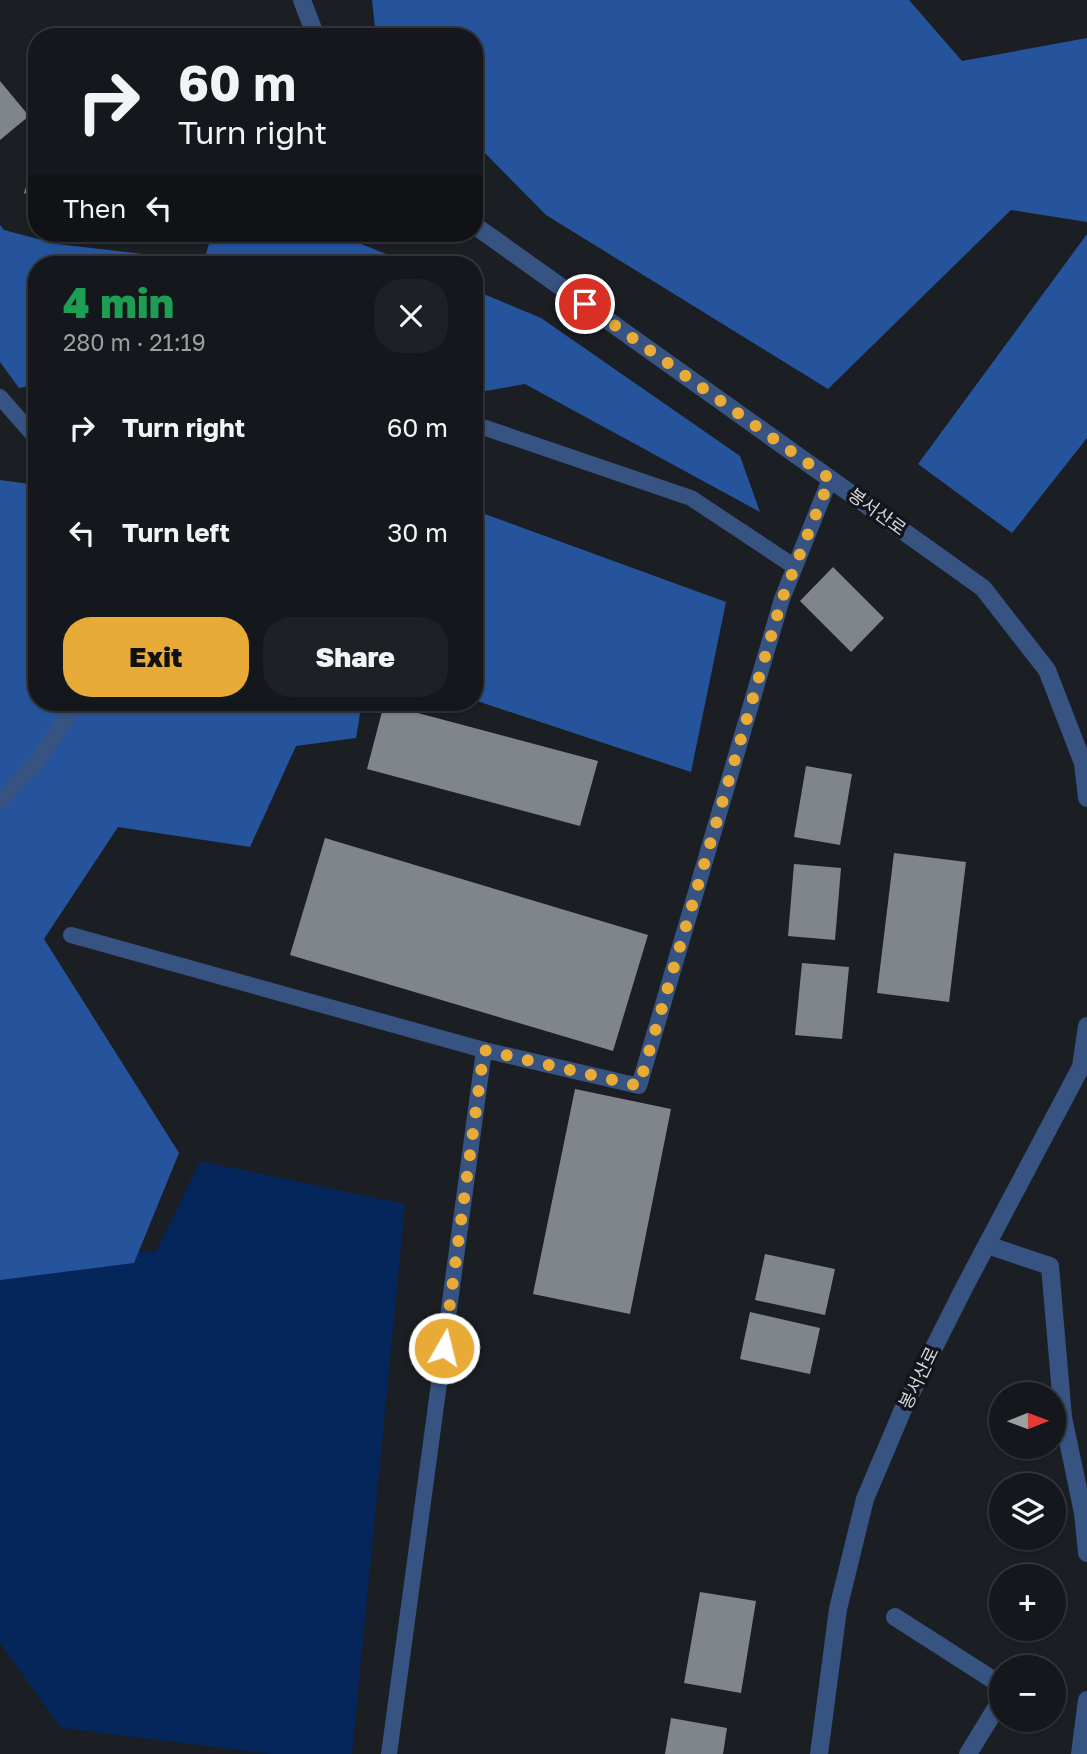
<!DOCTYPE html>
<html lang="en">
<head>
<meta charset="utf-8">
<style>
  :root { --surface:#14171b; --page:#1d2024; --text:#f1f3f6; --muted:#9d9fa3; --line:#33363a; --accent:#e8ab37 }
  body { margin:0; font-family:"Golos Text","Noto Sans KR",sans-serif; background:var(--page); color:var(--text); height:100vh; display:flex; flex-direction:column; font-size:26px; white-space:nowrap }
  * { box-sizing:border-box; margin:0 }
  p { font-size:23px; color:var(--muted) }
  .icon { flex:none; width:38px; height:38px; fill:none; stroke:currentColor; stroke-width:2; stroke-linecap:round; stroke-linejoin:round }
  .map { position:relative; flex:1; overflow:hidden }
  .side { position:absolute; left:28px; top:256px; width:455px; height:455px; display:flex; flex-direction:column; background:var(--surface); border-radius:28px; box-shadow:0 2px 5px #0004,0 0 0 2px var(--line) }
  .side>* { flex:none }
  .banner { position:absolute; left:28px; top:28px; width:455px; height:214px; border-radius:28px; box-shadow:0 2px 5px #0004,0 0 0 2px var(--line); background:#14171b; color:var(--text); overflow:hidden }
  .needle { width:46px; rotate:89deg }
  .fabs { position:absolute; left:989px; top:1382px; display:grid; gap:14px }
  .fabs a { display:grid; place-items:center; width:77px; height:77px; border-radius:50%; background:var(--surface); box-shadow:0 2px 5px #0004,0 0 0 2px var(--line); font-size:35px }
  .pin { position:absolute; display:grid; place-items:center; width:60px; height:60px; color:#fff; margin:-30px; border:4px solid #fff; border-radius:50%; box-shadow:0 2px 7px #0007 }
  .me { position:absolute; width:77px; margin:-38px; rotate:8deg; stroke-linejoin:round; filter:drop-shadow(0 0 5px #0008) }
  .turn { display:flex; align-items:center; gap:24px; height:147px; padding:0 35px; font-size:32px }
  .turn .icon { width:91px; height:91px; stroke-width:2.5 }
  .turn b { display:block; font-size:49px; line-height:60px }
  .then { display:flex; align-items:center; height:66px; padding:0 35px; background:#0003; gap:14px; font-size:26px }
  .round { display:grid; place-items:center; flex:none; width:74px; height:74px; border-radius:28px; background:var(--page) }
  .overview { display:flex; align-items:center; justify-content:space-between; height:119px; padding:0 35px }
  h1 { font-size:42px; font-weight:800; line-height:52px; color:#1e9e55 }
  .cta { display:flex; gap:14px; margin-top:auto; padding:14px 35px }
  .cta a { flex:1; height:80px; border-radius:28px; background:var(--accent); color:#111; font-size:28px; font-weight:800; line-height:80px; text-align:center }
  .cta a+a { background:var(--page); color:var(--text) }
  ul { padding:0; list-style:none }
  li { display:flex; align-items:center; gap:21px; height:105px; padding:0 35px }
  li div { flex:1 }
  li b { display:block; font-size:26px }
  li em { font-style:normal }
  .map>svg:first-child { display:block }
</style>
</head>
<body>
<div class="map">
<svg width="1087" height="1754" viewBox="0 0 1087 1754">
  <rect width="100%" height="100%" fill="#1b1f24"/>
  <path fill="#05265a" d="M200 1161 405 1204 352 1754H273L61 1728 0 1643V1252H156Z"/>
  <path fill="#26549c" d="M372 0H909L962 61 1087 38V222L1011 210 828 389 546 215 474 142V37H376Z
    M0 225 4 230 57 244 204 261 212 233H334L411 264H37V384L19 388 0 362Z
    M1087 234V438L1012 533 918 464Z
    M474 290 541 318 740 456 760 512 525 384 474 393Z
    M0 480 37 485V702H362L356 738 296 746 250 847 118 827 44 939 179 1153 134 1263 0 1280Z
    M474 510 726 602 691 772 474 700Z"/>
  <path fill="#80858c" d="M0 81 29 116 0 140Z
    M36 156H37V197L24 193Z
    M149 233H186L183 244Z
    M833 567 884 618 851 652 800 601Z
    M384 704 598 761 580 826 367 769Z
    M806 766 852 774 840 845 794 837Z
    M325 838 648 935 613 1051 290 955Z
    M894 853 966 862 949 1002 877 993Z
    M794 864 841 868 835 940 788 936Z
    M802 963 849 967 842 1039 795 1035Z
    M575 1089 671 1109 630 1314 533 1294Z
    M765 1254 835 1269 825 1315 755 1300Z
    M750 1312 820 1328 810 1374 740 1359Z
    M700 1592 756 1601 741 1693 684 1683Z
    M671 1718 727 1728 723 1754H665Z"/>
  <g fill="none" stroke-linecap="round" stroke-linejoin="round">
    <path stroke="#365381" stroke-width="16" d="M0 397 37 439
      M474 424 691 498 795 567
      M0 802 38 760 77 702
      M71 935 484 1050 389 1754
      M484 1050 639 1086 782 599 830 479"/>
    <path stroke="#365381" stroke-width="18" d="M987 1245 1050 1266 1063 1417 1083 1513 1087 1553
      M895 1617 1001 1685
      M968 1754 1001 1700
      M1080 1754 1087 1700"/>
    <path stroke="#365381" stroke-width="18" d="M302 0 316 37
      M474 225 983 588 1047 670 1083 763 1087 798
      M819 1754 838 1609 865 1499 904 1407 965 1286 1081 1067 1087 1026"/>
  </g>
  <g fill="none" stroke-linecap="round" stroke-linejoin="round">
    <path stroke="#e8ab37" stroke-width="12" stroke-dasharray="0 21.6" d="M444 1348 484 1050 639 1086 782 599 830 479 585 304"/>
  </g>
  <g text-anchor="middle" stroke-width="7" stroke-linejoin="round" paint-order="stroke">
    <g font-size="18" fill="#d3d6da" stroke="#12151b">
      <text transform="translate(877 512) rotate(36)" y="6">봉서산로</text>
      <text transform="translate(919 1378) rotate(-64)" y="6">봉서산로</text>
    </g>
  </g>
</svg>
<div class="fabs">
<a><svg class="needle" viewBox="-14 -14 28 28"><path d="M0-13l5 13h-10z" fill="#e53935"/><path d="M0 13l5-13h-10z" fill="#9d9fa3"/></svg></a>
<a><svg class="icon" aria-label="layers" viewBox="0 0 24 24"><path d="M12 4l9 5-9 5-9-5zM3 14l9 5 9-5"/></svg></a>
<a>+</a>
<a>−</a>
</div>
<div class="pin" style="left:585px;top:304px;background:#d93025"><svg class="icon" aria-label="arrive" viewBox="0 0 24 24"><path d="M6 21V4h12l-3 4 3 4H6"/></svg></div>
<svg class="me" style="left:444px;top:1348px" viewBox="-20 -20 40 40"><circle r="17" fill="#e8ab37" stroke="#fff" stroke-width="3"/><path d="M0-11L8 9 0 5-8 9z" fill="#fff"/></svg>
<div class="banner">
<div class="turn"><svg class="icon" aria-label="right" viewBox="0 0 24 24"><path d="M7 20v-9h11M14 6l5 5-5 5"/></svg><div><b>60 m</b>Turn right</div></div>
<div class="then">Then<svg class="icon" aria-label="left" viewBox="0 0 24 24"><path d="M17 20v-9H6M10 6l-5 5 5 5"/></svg></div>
</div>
<section class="side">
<div class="overview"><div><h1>4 min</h1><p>280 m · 21:19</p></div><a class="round"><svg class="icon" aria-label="close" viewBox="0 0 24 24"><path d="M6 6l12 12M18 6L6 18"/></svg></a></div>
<ul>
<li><svg class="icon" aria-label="right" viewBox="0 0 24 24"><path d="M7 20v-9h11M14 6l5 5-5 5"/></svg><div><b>Turn right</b></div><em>60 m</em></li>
<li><svg class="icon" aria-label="left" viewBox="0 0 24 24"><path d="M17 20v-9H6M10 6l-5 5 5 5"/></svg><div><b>Turn left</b></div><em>30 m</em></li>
</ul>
<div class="cta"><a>Exit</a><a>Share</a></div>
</section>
</div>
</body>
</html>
